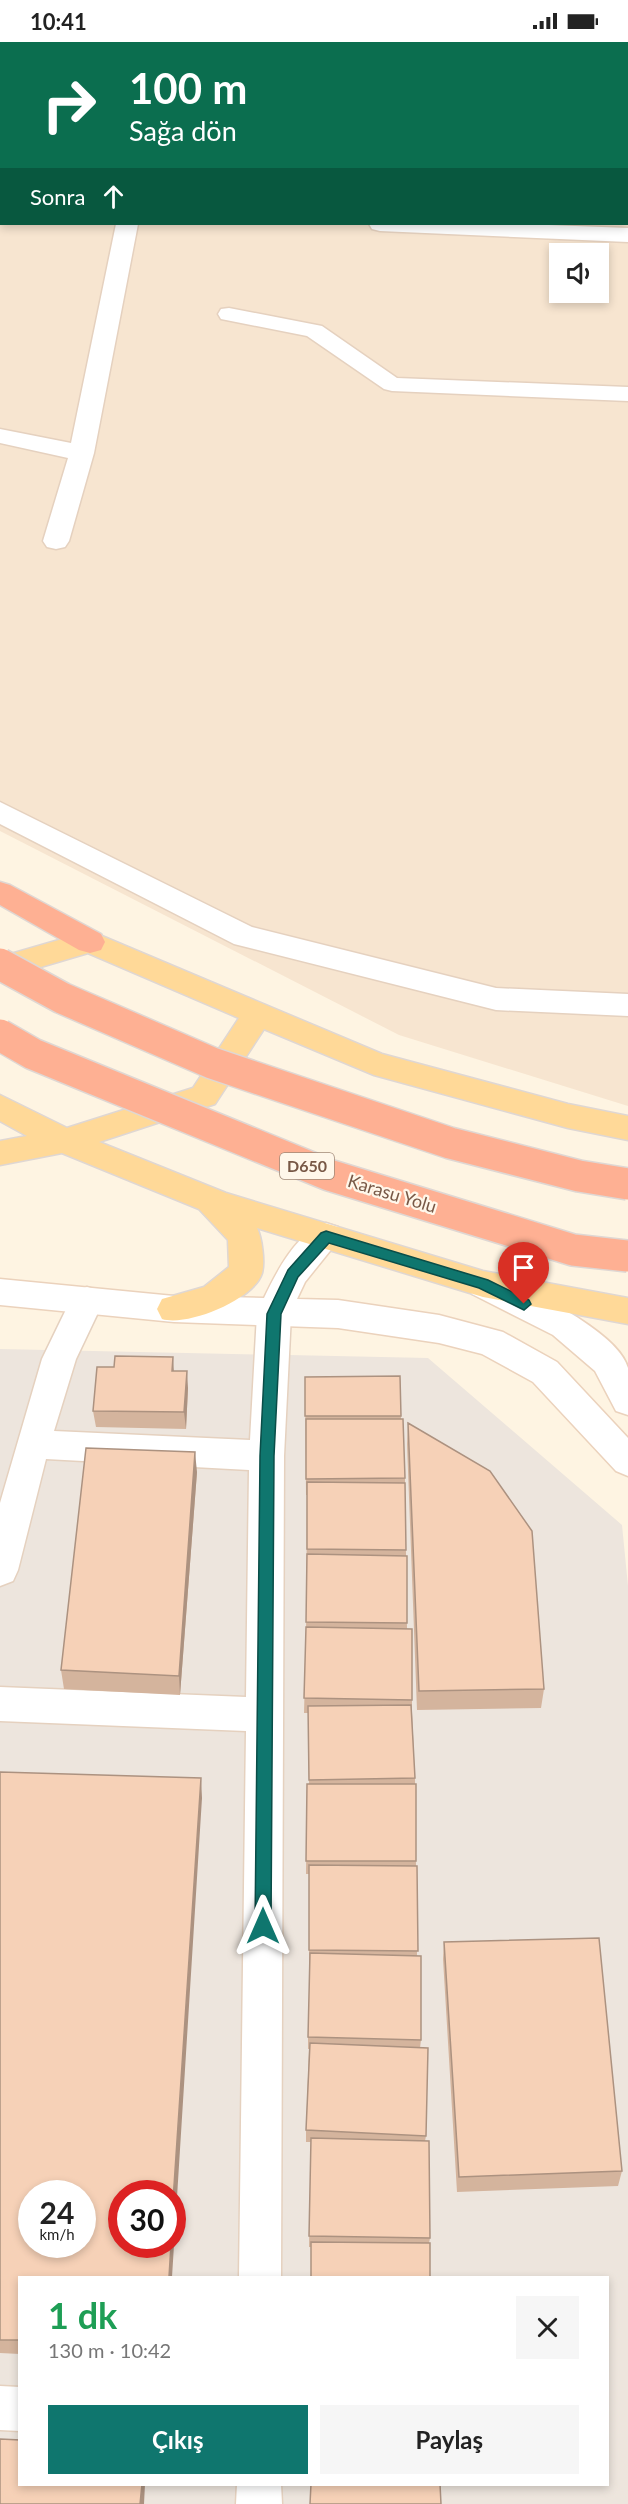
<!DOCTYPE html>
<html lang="tr">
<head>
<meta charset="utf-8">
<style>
  :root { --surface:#fff; --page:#f6f6f6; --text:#222; --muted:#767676; --accent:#0f766e }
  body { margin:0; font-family:Lato,sans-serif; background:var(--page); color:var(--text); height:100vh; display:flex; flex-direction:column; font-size:22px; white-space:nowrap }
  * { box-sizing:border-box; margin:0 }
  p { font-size:20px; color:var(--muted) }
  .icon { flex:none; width:33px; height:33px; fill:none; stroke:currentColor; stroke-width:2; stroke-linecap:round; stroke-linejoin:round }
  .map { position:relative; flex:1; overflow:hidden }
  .details { position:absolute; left:18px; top:2234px; width:591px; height:210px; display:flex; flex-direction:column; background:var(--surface); border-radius:0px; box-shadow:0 3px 9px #0003 }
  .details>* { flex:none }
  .guide { position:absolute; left:0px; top:0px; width:628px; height:183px; box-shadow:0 3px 9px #0003; background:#0b6e4f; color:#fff; overflow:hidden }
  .fabs { position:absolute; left:549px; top:201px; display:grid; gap:12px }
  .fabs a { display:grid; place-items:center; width:60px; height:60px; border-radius:0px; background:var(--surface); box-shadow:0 3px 9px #0003; font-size:30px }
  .speed { position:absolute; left:18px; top:2138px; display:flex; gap:12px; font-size:30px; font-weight:700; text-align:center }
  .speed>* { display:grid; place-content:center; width:78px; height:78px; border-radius:50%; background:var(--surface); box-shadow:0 3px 9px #0003; line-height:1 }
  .speed small { font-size:15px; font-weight:400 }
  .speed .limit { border:9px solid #d22; background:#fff; color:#111 }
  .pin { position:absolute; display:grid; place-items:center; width:51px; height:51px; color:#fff; margin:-62px -26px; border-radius:50% 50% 50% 0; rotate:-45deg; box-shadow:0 0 6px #0007 }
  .pin .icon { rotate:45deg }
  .me { position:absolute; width:66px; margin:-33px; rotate:0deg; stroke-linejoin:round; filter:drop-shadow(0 0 4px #0008) }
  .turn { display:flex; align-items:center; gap:21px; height:126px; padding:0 30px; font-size:27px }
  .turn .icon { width:78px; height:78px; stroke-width:2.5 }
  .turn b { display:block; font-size:42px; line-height:51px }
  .then { display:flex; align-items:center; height:57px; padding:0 30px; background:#0003; gap:12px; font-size:22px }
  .round { display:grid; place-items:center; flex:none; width:63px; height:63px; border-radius:0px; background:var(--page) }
  .headline { display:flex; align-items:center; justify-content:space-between; height:102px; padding:0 30px }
  h1 { font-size:36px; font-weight:700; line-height:45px; color:#1e9e55 }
  .action { display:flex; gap:12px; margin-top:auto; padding:12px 30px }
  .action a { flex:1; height:69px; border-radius:0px; background:var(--accent); color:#fff; font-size:24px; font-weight:700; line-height:69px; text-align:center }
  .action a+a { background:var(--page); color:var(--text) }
  .status { display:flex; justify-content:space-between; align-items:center; height:42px; padding:0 30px; background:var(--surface); direction:ltr }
  .status svg { height:16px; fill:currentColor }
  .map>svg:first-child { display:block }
</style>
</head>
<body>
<div class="status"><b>10:41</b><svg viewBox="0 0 49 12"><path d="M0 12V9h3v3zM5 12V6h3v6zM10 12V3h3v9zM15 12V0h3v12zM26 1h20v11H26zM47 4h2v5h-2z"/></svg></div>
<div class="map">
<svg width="628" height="2462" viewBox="0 0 628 2462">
  <rect width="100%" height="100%" fill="#fef4e2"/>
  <path fill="#f7e5d0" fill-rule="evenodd" d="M306 0H628V1064L399 993 0 789V119L2 182H627V2ZM560 212H598V250H560Z"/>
  <path fill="#ede5dd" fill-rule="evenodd" d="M0 1307 428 1316 622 1483 628 1544V2462H0ZM32 2151H82V2202H32ZM122 2151H172V2202H122ZM20 2235H608V2442H20Z"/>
  <path fill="#d2edbf" d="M0 0H232L2 2 1 105Z"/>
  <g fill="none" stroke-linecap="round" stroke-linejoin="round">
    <defs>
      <path id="lane" d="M229 266 322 284 397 336 628 345V359L392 349 384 347 307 294 221 277 218 272 221 267Z"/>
      <path id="street" d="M260 0H280V2H260Z
        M0 161H2V175H0Z
        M116 182H138L94 411 69 499 65 505 56 507 47 505 43 499 68 416 0 401V387L71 401Z
        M369 182H522L628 186V200L380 189 372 187Z
        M0 760 252 885 496 946 628 952V974L496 968 234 902 0 782Z
        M87 1245 99 1249 104 1258 76 1317 54 1389 250 1398 257 1272 262 1262 274 1258 286 1262 291 1272 284 1414 281 2235H239L246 1689 0 1679V1645L246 1655 249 1428 46 1417 18 1528 13 1539 0 1544V1461L42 1317 75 1249Z
        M0 2344 20 2345V2389L0 2388Z
        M237 2442H281L282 2462H236Z"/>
      <path id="secondary" d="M326 1181 338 1185 342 1194 305 1240 297 1257 338 1258 439 1273 503 1290 557 1320 628 1396V1434L616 1429 533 1340 482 1312 439 1301 338 1286 174 1280 0 1263V1237L174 1254 264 1256C277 1229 296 1191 326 1181Z
        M484 1230C519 1241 619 1289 628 1326 628 1340 628 1359 628 1373L616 1369 595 1329 553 1293 472 1252 467 1243 472 1234Z"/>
      <path id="primary" d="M90 889 382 1012 568 1062 628 1074V1098L568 1086 374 1033 264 987 215 1062 99 1100 226 1151 483 1229 628 1256V1282L483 1255 257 1186C262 1196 265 1220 262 1231 254 1258 187 1285 162 1277L157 1267 162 1257 204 1245 229 1225 228 1198 199 1167 62 1111 0 1123V1099L27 1094 0 1079V1053L67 1086 193 1046 239 976 88 911 0 937V915Z"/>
      <path id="highway" d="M0 840 10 843 101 892 105 900 101 908 90 911 79 908 0 863Z"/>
    </defs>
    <use href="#lane" stroke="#e5d1bf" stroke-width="3"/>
    <use href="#street" stroke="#e5d1bf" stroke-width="3"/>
    <use href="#secondary" stroke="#ebd2bc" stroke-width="3"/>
    <use href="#primary" stroke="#dfd7d3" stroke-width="3"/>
    <use href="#highway" stroke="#dfd7d3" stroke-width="3"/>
    <use href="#lane" fill="#fff" fill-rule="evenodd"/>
    <use href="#street" fill="#fff" fill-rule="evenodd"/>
    <use href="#secondary" fill="#fff" fill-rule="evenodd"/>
    <use href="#primary" fill="#ffd998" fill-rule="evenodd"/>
    <use href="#highway" fill="#feb093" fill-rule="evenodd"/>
    <defs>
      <path id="highway-bridge" d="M0 922 62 956 212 1021 450 1101 579 1134 628 1142
        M0 993 33 1012 329 1133 573 1208 628 1214"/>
    </defs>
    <use href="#highway-bridge" stroke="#dfd7d3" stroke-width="34" stroke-linecap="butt"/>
    <use href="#highway-bridge" stroke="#feb093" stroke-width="31"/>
  </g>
  <path fill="#d4b49d" d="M174 1329 188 1346 186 1387 96 1385 93 1369Z
    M400 1334 401 1377 405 1436 407 1587 412 1658V1670L415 1736 417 1914 421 1998 420 2006 426 2094 425 2099 430 2196 429 2201 309 2205 311 2100H306V2088L309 2007H308V1995L310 1921H309V1832H306L307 1742H309L308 1671H304L306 1596 307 1453H306L305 1335Z
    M408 1381 544 1647 541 1666 417 1668 407 1402Z
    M197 1430 180 1653 64 1647 61 1628Z
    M0 1730 202 1756 20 2235V2312L0 2311Z
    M444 1900 622 2129 618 2144 457 2150 443 1917Z"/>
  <path fill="#ac9280" d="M173 1315 174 1331 172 1329Z
    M187 1329 188 1346 186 1387 184 1370Z
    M195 1410 197 1430 180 1653 179 1634Z
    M201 1736 202 1756 172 2235H169L171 2202H172V2174Z
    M142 2442H145L144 2462H140Z"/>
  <path fill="#f6d1b7" stroke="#ac9280" stroke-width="1.5" fill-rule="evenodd" d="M115 1314 173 1315 172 1329H187L184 1370 93 1369 97 1325H114Z
    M400 1334 401 1374H305V1335Z
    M306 1377H403L405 1436 306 1437Z
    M408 1381 490 1429 532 1489 544 1647 419 1649Z
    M86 1406 195 1410 179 1634 61 1628Z
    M307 1440 405 1441 406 1508 307 1507Z
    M307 1512 407 1514V1581L306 1580Z
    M306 1585 412 1587V1658L304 1656Z
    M411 1663 415 1736 309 1738 308 1664Z
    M0 1730 201 1736 172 2174V2151H122V2202H171L169 2235H20V2298H0ZM32 2151H82V2202H32Z
    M307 1742H416V1819H306Z
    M309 1823 417 1824 418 1909 309 1908Z
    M599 1896 622 2129 459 2135 444 1900Z
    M310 1911 421 1914V1998L308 1995Z
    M310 2001 428 2006 426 2094 306 2088Z
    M311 2096 429 2099 430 2196 309 2194Z
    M311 2200 430 2201V2235H311Z
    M0 2397 20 2398V2442H142L140 2462H0Z
    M311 2442H440L441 2462H310Z"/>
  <path fill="#0f766e" stroke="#0a4d48" stroke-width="1.5" d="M326 1189 488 1238 529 1258 531 1262 524 1268 479 1246 329 1201 298 1235 281 1272 274 1414 271 1884 269 1889 263 1892 257 1889 255 1884 260 1414 267 1272 288 1228 321 1191Z"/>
  <g text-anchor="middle" stroke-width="4.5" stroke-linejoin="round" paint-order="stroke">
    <rect fill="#fff7ea" stroke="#a08877" stroke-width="1.5" x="280" y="1111" width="54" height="26" rx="4.5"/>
    <g font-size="16" font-weight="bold" fill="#785846">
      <text x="307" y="1130">D650</text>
    </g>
    <g font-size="18" fill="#785846" stroke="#fff7ea">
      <text transform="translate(392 1152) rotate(17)" y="6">Karasu Yolu</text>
    </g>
  </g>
</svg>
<div class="fabs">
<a><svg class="icon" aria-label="sound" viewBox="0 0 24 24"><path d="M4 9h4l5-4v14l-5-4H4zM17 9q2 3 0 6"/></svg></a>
</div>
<div class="speed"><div>24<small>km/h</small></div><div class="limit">30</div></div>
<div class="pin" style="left:524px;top:1262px;background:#d93025"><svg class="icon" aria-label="arrive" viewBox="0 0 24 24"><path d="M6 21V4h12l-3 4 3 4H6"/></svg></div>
<svg class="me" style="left:263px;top:1884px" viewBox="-20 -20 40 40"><path d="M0-17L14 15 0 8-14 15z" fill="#0f766e" stroke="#fff" stroke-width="4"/></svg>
<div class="guide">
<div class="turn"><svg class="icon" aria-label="right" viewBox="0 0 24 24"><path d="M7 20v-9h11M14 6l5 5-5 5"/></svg><div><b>100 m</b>Sağa dön</div></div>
<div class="then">Sonra<svg class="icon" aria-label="ahead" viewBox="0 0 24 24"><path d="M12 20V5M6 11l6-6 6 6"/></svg></div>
</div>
<section class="details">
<div class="headline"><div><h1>1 dk</h1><p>130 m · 10:42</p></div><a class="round"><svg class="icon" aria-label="close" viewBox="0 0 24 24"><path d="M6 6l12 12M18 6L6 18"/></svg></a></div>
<div class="action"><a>Çıkış</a><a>Paylaş</a></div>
</section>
</div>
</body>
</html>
